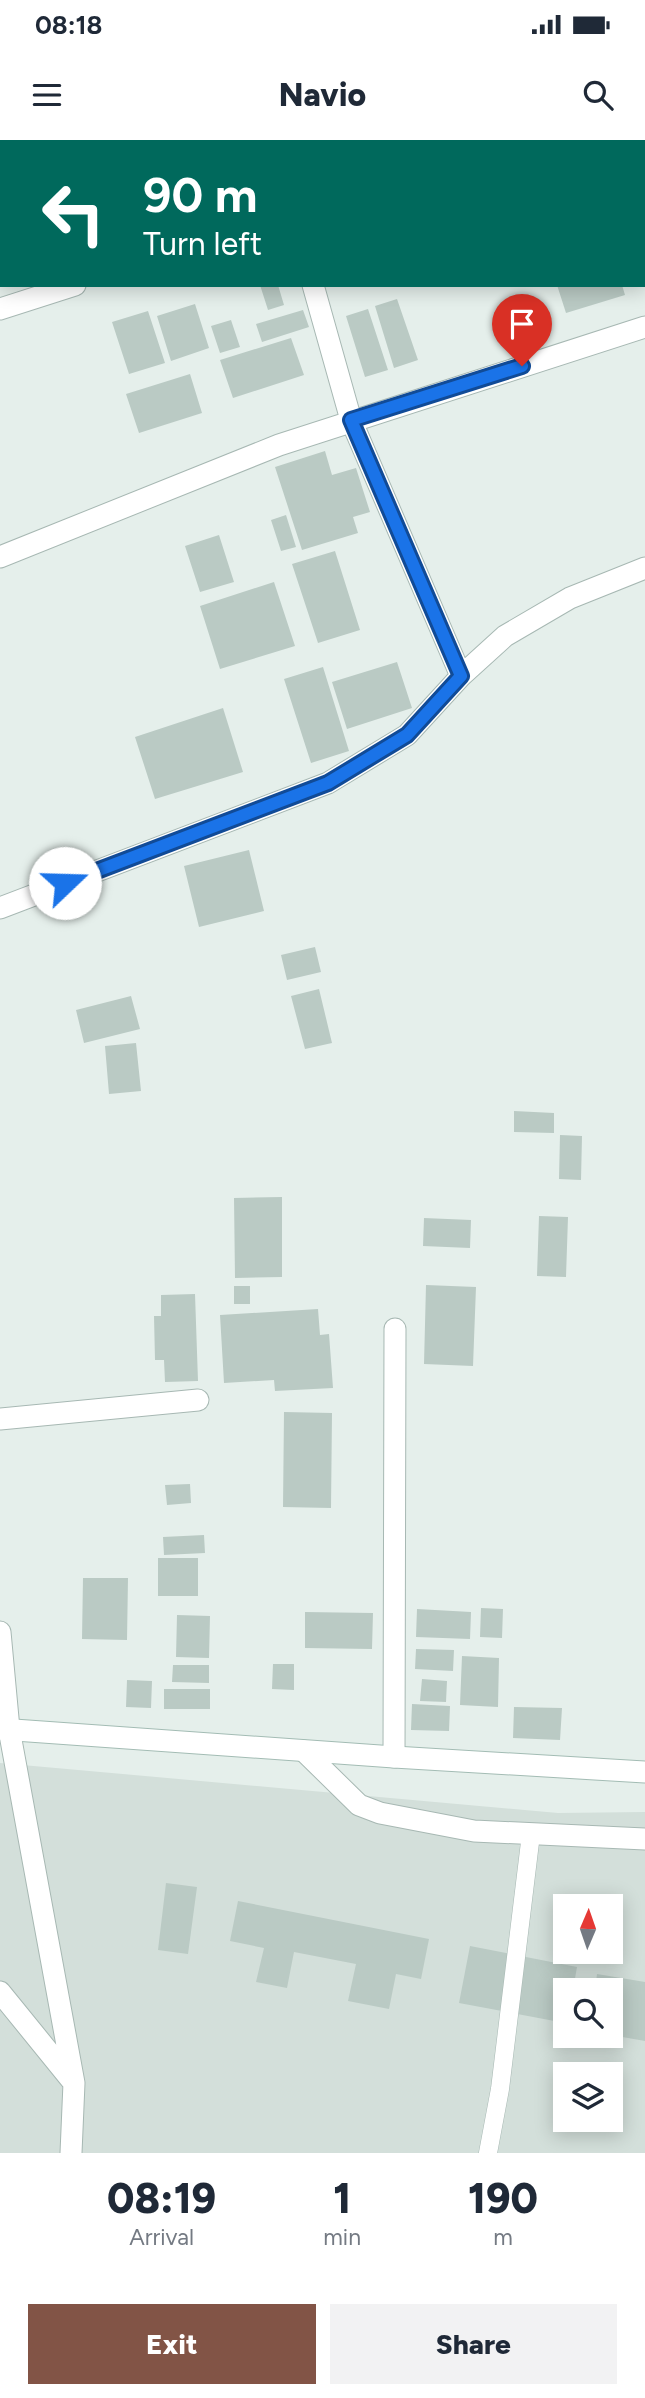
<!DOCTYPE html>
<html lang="en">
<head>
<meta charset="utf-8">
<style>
  :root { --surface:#fff; --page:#f2f2f3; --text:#1f2937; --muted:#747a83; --accent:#825446 }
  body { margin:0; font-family:Figtree,sans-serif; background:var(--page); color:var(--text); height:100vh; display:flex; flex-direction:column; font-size:26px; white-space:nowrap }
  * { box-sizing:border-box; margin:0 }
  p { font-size:23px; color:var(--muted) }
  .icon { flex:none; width:38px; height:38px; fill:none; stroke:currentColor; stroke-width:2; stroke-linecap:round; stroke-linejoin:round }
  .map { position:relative; height:2013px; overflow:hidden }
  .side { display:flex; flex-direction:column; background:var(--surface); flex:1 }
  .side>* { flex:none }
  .hud { position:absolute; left:0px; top:0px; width:646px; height:147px; box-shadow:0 4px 18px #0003; background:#00695c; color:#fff; overflow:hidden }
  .needle { width:46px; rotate:2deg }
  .tools { position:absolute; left:553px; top:1754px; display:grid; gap:14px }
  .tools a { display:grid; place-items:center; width:70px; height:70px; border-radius:0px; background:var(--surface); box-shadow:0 4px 18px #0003; font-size:35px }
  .pin { position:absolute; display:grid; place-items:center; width:60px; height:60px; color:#fff; margin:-72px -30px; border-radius:50% 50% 50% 0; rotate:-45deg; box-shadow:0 0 7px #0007 }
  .pin .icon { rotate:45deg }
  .me { position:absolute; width:77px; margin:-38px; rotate:69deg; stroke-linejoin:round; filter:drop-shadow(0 0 5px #0008) }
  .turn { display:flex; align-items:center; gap:24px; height:147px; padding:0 28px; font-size:32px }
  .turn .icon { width:91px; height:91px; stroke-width:2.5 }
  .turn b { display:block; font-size:49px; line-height:60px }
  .eta { display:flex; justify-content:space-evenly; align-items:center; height:119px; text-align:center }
  .eta b { font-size:42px; font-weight:800; line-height:49px }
  .cta { display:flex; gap:14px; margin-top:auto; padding:14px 28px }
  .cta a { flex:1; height:80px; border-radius:0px; background:var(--accent); color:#fff; font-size:28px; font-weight:800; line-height:80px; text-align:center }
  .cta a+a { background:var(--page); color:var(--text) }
  .status { display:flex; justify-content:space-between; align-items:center; height:49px; padding:0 35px; background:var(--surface); direction:ltr }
  .status svg { height:19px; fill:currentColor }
  header { display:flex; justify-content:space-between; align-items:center; height:91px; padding:0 28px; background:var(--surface); font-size:32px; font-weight:800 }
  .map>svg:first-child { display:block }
</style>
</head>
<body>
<div class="status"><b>08:18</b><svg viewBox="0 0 49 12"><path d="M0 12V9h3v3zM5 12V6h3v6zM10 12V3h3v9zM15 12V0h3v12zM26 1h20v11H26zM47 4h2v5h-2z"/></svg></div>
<header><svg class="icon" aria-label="menu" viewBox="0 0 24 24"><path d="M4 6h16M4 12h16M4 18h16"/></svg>Navio<svg class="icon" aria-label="search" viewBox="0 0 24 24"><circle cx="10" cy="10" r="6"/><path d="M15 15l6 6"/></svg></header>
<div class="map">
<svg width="645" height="2013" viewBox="0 0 645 2013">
  <rect width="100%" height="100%" fill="#e5efeb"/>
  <path fill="#d3dfda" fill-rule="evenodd" d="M0 1623 558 1673 645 1672V2013H0ZM565 1766H611V1811H565ZM565 1850H611V1895H565ZM565 1934H611V1979H565Z"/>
  <path fill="#bacac4" d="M260 145H278L284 165 268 170Z
    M557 145H622L625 155 566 173Z
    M397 159 418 220 394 228 375 166Z
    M195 164 209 208 171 221 157 176Z
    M368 169 388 230 365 237 346 176Z
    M303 170 309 187 262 202 256 184Z
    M148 171 165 223 129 234 112 182Z
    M231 180 240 207 220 213 211 186Z
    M291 198 304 235 233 258 220 220Z
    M190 234 202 273 139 293 126 254Z
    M325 311 332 335 356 328 370 372 353 377 358 393 302 410 275 327Z
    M286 375 296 407 281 411 271 380Z
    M219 395 234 442 200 452 185 406Z
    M335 411 360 490 318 503 292 424Z
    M274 442 295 506 220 529 200 466Z
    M397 522 412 568 347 589 332 542Z
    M323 527 349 611 311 623 284 539Z
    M223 568 243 632 155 659 135 597Z
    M249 710 264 771 199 787 184 726Z
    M315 807 321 832 287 840 281 815Z
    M319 849 332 903 305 909 291 856Z
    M131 856 140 889 84 903 76 870Z
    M136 903 141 951 109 954 105 906Z
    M514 971 554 973V993L514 992Z
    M560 995 582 996 581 1040 559 1039Z
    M282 1057V1137L235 1138 234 1058Z
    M539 1076 568 1077 566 1137 537 1136Z
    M424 1078 471 1080 470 1108 423 1106Z
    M426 1145 476 1147 473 1226 424 1224Z
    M234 1146H250V1164H234Z
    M195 1154 198 1241 165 1242 164 1220H155L154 1176H161V1155Z
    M318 1169 320 1195 329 1194 333 1248 275 1251 274 1240 224 1243 220 1175Z
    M284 1272 332 1273 331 1368 283 1367Z
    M190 1344 191 1363 167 1365 165 1345Z
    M204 1395 205 1413 164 1415 163 1397Z
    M158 1418H198V1456H158Z
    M83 1438H128L127 1500 82 1499Z
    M481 1468 503 1469 502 1498 480 1497Z
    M417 1469 471 1472 470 1499 416 1497Z
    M305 1472 373 1473 372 1509 305 1508Z
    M177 1475 210 1476 209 1518 176 1517Z
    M416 1509 454 1510 453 1531 415 1529Z
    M462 1516 499 1518 498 1567 460 1565Z
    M273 1524H294V1550L272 1549Z
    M173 1525H209V1543L172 1542Z
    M422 1539 447 1541 446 1562 420 1561Z
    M127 1540 152 1541 151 1568 126 1567Z
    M164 1549H210V1569H164Z
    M412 1564 450 1566 449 1591 411 1590Z
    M514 1567 562 1568 560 1600 513 1598Z
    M166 1743 197 1747 188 1814 158 1810Z
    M238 1761 429 1799 421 1839 396 1834 389 1869 348 1861 356 1824 294 1812 287 1848 256 1842 264 1808 230 1801Z
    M470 1806 577 1827 573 1850H565V1883L459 1863Z
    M597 1834 645 1842V1901L611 1895V1850H595Z"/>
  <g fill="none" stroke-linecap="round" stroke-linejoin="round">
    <defs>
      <path id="lane" d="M488 2013 500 1949 531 1694"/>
      <path id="street" d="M275 0 276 2
        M493 2 497 0
        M313 145 351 280 461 536
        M0 169 75 145
        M0 417 279 305 645 187
        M0 768 328 643 407 595 461 536 505 496 570 458 645 428
        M0 1279 198 1260
        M0 1492 9 1589 74 1943 71 2013
        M304 1611 359 1665 380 1673 474 1691 645 1699
        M394 1617 395 1189
        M0 1852 73 1942"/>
      <path id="secondary" d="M0 1589 394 1617 645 1632"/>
    </defs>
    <use href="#lane" stroke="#a7b8b3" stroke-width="19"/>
    <use href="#street" stroke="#a7b8b3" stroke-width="23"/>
    <use href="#secondary" stroke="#a3bcb4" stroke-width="23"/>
    <use href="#lane" stroke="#fff" stroke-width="18"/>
    <use href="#street" stroke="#fff" stroke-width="21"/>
    <use href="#secondary" stroke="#fff" stroke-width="21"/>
  </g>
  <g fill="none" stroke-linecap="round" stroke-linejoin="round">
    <defs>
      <path id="route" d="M65 743 328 643 407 595 461 536 351 280 522 226"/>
    </defs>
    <use href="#route" stroke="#114b97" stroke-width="18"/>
    <use href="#route" stroke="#1a73e8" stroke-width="12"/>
  </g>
</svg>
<div class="tools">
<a><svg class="needle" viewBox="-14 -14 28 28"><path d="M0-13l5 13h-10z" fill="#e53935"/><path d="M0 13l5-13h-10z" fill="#747a83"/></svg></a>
<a><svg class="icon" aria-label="search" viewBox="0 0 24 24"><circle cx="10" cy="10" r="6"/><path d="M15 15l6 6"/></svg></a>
<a><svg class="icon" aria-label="layers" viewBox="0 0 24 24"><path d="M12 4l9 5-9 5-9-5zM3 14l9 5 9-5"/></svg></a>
</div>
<div class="pin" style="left:522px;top:226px;background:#d93025"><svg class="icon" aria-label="arrive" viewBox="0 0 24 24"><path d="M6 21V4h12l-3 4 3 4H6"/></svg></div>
<svg class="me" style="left:65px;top:743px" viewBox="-20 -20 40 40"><circle r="19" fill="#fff"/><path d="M0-13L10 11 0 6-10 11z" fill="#1a73e8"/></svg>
<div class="hud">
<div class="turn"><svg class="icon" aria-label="left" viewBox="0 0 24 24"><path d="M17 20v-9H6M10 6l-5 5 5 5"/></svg><div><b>90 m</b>Turn left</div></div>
</div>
</div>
<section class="side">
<div class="eta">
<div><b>08:19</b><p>Arrival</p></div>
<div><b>1</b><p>min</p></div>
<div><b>190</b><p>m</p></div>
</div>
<div class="cta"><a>Exit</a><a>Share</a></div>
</section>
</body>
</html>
